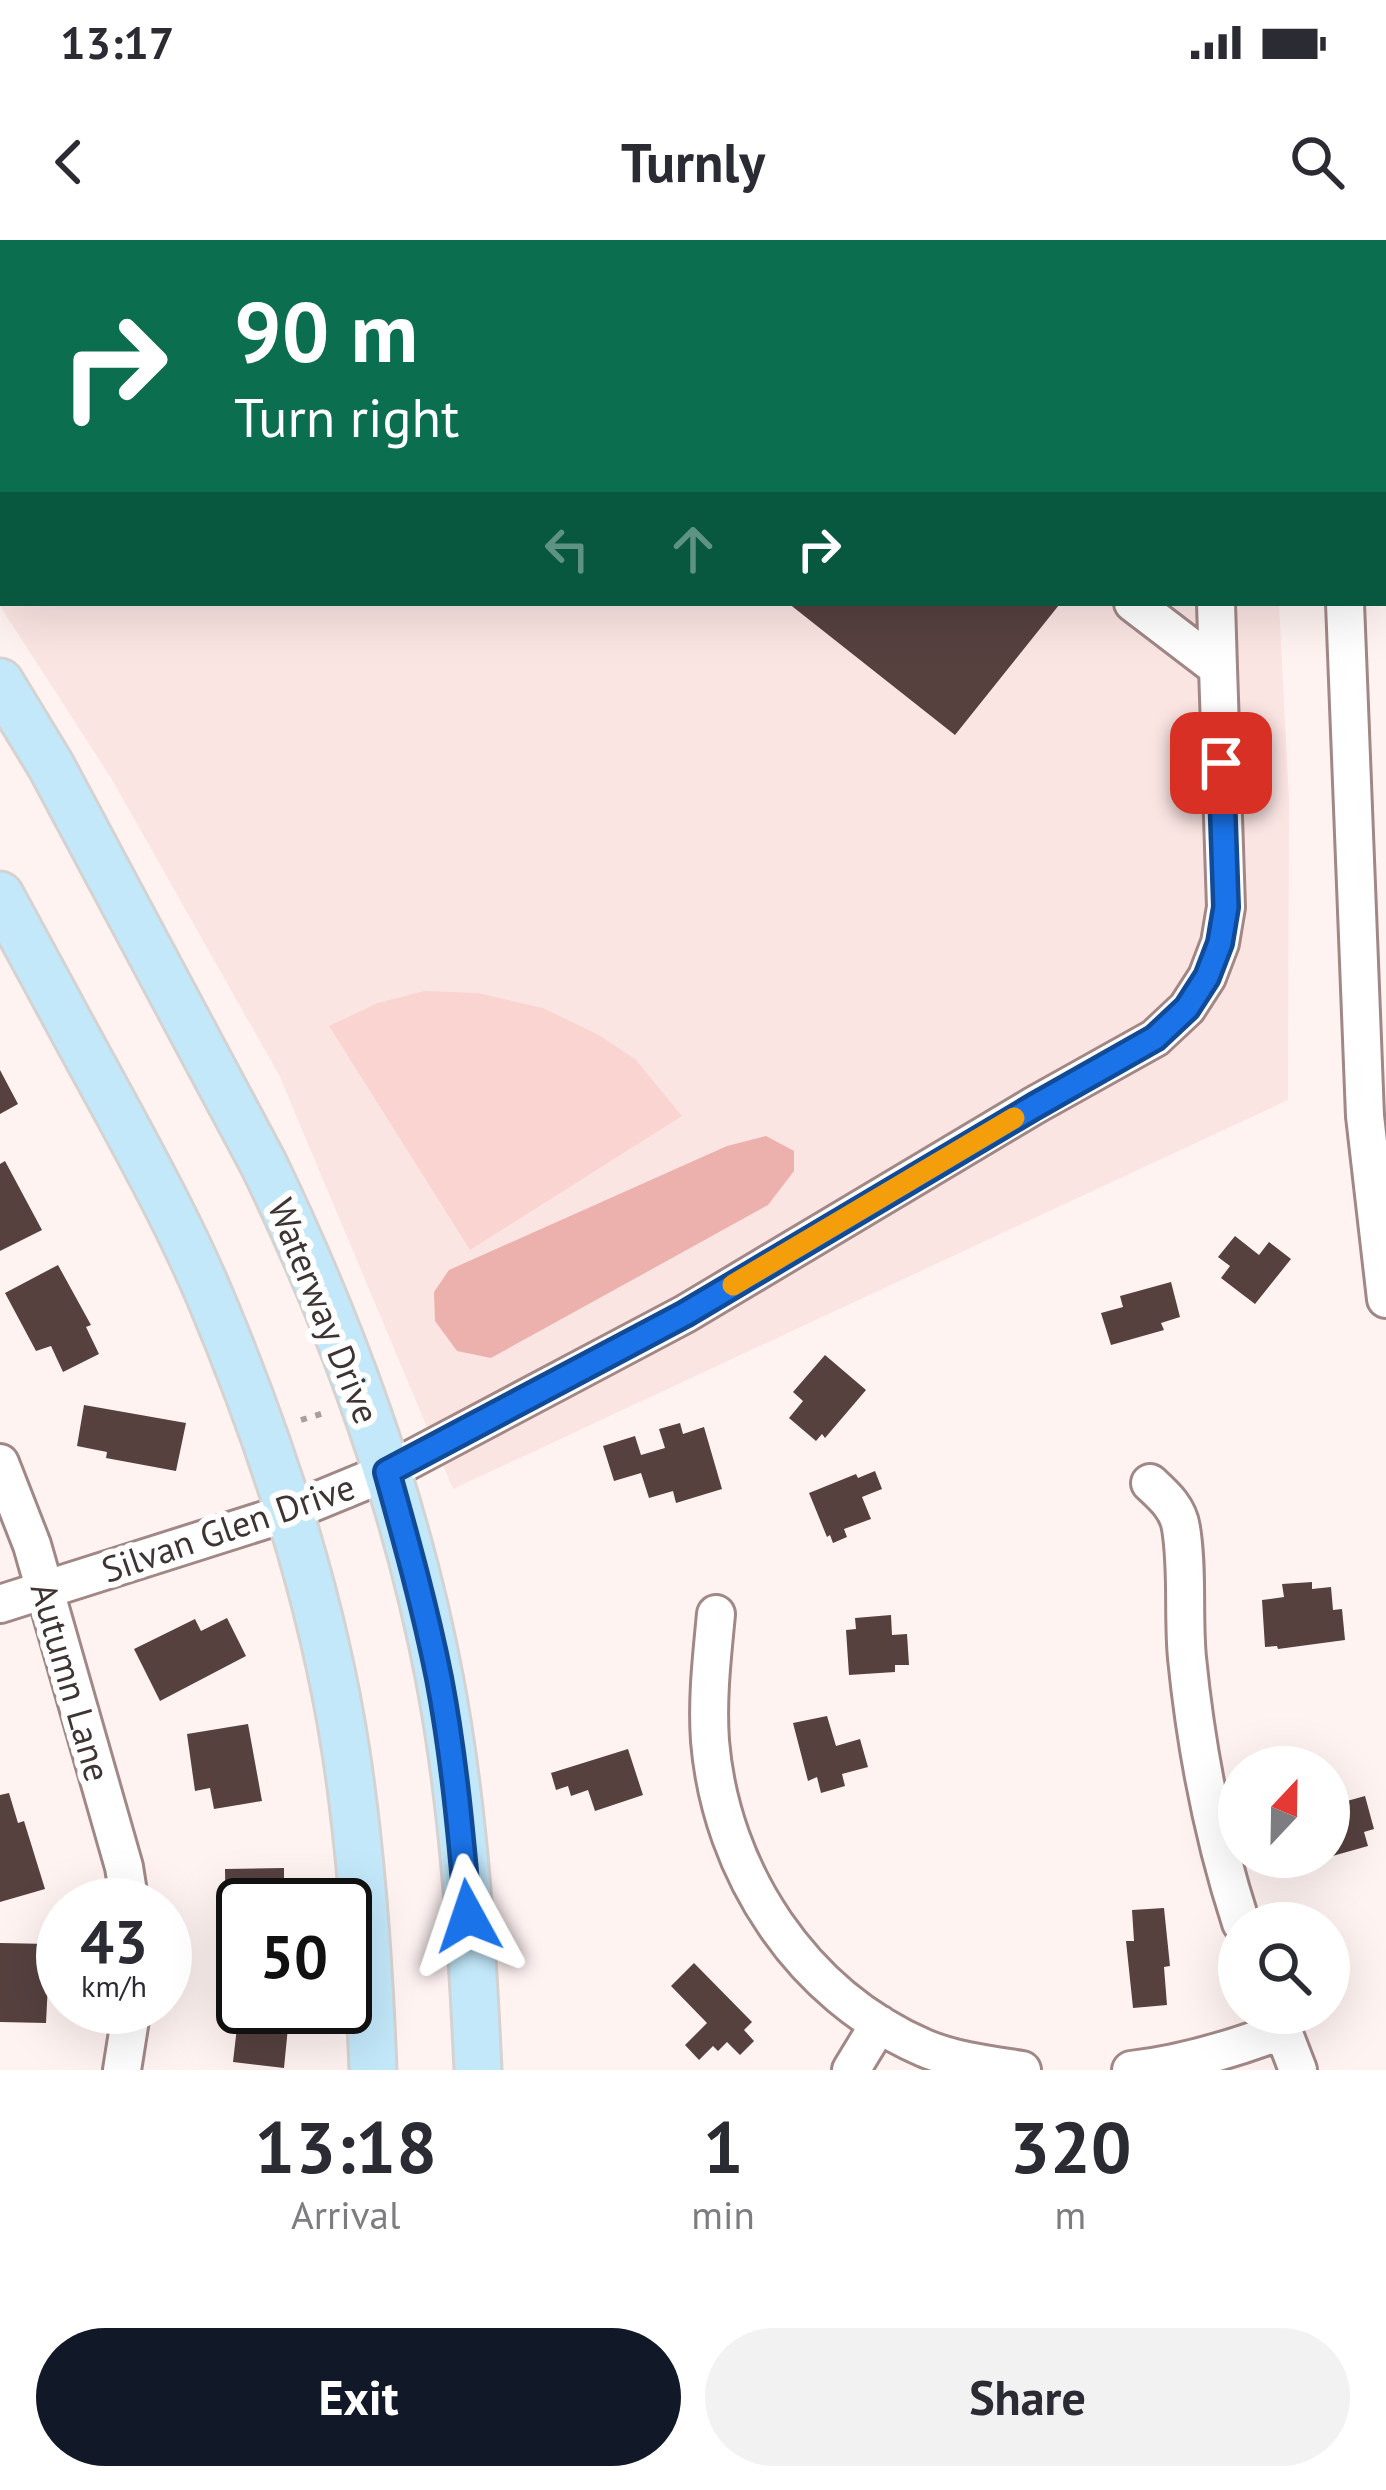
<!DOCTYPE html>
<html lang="en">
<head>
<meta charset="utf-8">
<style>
  :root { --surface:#fff; --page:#f2f2f3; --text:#2b2b33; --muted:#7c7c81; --accent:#111827 }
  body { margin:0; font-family:"PT Sans",sans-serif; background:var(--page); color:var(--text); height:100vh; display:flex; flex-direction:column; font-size:45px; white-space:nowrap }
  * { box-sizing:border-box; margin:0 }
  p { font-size:39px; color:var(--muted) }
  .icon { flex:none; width:66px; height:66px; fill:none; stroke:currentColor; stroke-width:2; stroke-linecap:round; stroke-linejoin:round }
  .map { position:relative; height:1830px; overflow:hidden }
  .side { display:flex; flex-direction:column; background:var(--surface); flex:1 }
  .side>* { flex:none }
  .guide { position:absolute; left:0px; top:0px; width:1386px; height:366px; box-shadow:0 12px 48px #0002; background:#0b6e4f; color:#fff; overflow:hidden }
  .needle { width:78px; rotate:22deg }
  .fabs { position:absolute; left:1218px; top:1506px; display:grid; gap:24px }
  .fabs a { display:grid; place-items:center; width:132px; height:132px; border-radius:50%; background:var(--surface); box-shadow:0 12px 48px #0002; font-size:60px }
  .speed { position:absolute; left:36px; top:1638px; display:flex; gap:24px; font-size:60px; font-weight:700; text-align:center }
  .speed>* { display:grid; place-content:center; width:156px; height:156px; border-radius:50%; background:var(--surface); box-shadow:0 12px 48px #0002; line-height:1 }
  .speed small { font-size:30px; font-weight:400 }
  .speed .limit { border:6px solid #111; border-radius:18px; background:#fff; color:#111 }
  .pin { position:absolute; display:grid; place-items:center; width:102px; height:102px; color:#fff; margin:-51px; border-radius:24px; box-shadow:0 6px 18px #0006 }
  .me { position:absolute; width:132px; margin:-66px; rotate:355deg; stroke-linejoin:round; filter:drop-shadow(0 0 9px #0008) }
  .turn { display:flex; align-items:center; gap:42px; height:252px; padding:0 36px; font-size:54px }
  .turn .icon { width:156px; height:156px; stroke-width:2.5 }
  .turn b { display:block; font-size:84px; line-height:102px }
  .lanes { display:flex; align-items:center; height:114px; padding:0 36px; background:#0003; justify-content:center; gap:60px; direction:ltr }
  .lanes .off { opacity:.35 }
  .eta { display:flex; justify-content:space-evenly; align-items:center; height:204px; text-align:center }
  .eta b { font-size:72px; font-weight:600; line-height:84px }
  .button { display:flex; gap:24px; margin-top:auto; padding:24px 36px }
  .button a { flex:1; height:138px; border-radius:72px; background:var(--accent); color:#fff; font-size:48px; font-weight:600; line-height:138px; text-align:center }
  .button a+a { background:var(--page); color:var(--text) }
  .status { display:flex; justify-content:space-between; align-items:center; height:84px; padding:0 60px; background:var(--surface); direction:ltr }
  .status svg { height:33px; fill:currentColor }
  header { display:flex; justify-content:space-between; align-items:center; height:156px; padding:0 36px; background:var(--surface); font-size:54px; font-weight:600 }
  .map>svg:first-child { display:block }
</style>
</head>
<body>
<div class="status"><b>13:17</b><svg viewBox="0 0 49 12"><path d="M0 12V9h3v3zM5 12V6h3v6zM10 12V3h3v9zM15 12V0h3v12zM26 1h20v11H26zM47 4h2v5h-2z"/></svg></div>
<header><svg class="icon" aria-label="back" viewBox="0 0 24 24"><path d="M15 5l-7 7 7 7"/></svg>Turnly<svg class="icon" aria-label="search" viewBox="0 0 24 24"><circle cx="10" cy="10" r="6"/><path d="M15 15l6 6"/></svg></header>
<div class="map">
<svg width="1386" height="1830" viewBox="0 0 1386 1830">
  <rect width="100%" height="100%" fill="#fff3f2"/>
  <path fill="#fbe5e3" d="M449 0H1265L1264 3H447Z
    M0 348H3V363H1279L1289 559 1288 860 453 1249 279 835 111 538 0 366Z"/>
  <path fill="#f9d4d1" d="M424 751 478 753 543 768 599 795 636 820 682 876 470 1010 329 786 378 763Z"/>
  <path fill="#ecb1ad" d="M766 896 794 911V931L768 965 491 1118 457 1111 435 1081 434 1052 449 1030 727 906Z"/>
  <path fill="#56413f" d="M788 363H1057L1059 365 955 495Z
    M0 830 18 864 0 874Z
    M5 921 42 990 0 1011V924Z
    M1235 996 1259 1015 1269 1002 1291 1019 1255 1064 1221 1038 1230 1026 1218 1017Z
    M58 1025 91 1085 86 1087 99 1114 63 1132 51 1106 36 1111 5 1053Z
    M1171 1042 1180 1077 1161 1083 1164 1090 1111 1105 1101 1073 1123 1067 1120 1056Z
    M825 1115 866 1150 825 1198 822 1194 816 1201 789 1178 803 1161 793 1152Z
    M84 1165 186 1183 176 1231 106 1218 107 1212 77 1206Z
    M680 1183 683 1194 704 1187 722 1249 676 1263 673 1251 649 1258 641 1233 614 1241 603 1206 635 1196 641 1215 665 1208 659 1189Z
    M875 1231 882 1249 862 1257 871 1279 844 1289 847 1297 833 1303 830 1295 827 1297 809 1253 856 1234 858 1238Z
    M1312 1342V1349L1331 1347 1333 1370 1342 1369 1345 1400 1278 1409 1277 1406 1265 1407 1262 1360 1284 1357 1282 1344Z
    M891 1375 892 1395 907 1394 909 1425H895V1432L849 1435 846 1390 856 1389 855 1378Z
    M227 1378 246 1416 160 1461 134 1409 195 1379 201 1391Z
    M827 1476 836 1506 860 1499 868 1527 842 1534 845 1546 821 1553 817 1537 808 1541 793 1483Z
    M248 1484 262 1561 214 1569 210 1548 195 1551 187 1494Z
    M628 1509 643 1555 595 1571 588 1550 571 1556 568 1546 556 1550 551 1533Z
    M9 1553 18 1583 24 1581 45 1649 0 1662V1555Z
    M1365 1556 1374 1589 1364 1592 1368 1606 1329 1617V1566Z
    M284 1628V1638H297L298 1659 285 1660V1665H243V1701H226L225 1629Z
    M1164 1668 1170 1726 1164 1727 1167 1765 1133 1768 1126 1701H1134L1132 1670Z
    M0 1703 50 1704 46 1783 0 1782Z
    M694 1723 752 1782 744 1790 754 1801 740 1815 727 1802 718 1811 713 1806 699 1820 685 1805 707 1783 671 1746Z
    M234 1750 243 1751V1767H290L284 1828 233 1822 237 1787 230 1786Z"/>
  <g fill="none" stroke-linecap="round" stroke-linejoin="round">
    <defs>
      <path id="minor" d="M1178 3V0
        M1327 3V0
        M1133 363 1218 428 1216 363
        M1345 363 1365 876 1386 1059
        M0 1223 32 1305 124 1627 130 1665
        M1150 1243C1164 1256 1178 1268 1181 1288 1188 1330 1183 1375 1187 1418 1196 1508 1213 1597 1241 1683
        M0 1364 290 1272 387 1232 685 1074 1035 865 1155 798 1187 768 1207 737 1220 703 1226 667 1218 428
        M716 1374C712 1417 707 1458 710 1501 721 1633 802 1755 924 1808 955 1821 989 1825 1022 1830
        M1276 1773 1298 1830
        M122 1830 132 1767
        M851 1830 879 1784
        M1131 1830C1184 1824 1233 1809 1283 1790"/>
      <path id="major" d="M0 442 51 526 264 925C343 1089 406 1261 440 1441 464 1569 472 1700 478 1830
        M0 655C38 725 75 794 113 863 148 928 183 992 211 1059 272 1204 322 1356 346 1512 362 1617 369 1724 373 1830"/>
    </defs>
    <use href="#minor" stroke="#a18886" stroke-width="42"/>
    <use href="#major" stroke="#d5d2d2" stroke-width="51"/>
    <path stroke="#aa9e9d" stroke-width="6" stroke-dasharray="6 9" stroke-linecap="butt" d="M301 1180 324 1173"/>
    <use href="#minor" stroke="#fff" stroke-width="36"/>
    <use href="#major" stroke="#c2e8fa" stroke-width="45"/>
  </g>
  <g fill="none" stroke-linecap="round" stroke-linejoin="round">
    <defs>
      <path id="route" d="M468 1676C461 1596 454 1517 439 1438 425 1368 406 1300 387 1232L685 1074 1035 866 1155 798 1187 768 1207 737 1220 703 1226 667 1221 523"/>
    </defs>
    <use href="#route" stroke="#114b97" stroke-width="30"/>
    <use href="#route" stroke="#1a73e8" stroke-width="21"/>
    <path stroke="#f59e0b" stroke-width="21" d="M733 1045 1014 878"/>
  </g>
  <g text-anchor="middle" stroke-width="12" stroke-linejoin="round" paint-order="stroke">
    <g font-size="36" fill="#3e3433" stroke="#fff">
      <text transform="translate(324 1071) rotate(68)" y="13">Waterway Drive</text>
      <text transform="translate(228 1288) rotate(-19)" y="13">Silvan Glen Drive</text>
      <text transform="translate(71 1442) rotate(74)" y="13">Autumn Lane</text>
    </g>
  </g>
</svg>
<div class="fabs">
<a><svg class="needle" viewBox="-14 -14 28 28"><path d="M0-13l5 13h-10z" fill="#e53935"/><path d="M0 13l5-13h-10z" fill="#7c7c81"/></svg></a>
<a><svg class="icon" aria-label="search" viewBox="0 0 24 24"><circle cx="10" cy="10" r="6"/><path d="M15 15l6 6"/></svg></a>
</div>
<div class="speed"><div>43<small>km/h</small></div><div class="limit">50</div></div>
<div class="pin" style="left:1221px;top:523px;background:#d93025"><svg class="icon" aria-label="arrive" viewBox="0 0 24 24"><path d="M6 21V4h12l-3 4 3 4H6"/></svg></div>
<svg class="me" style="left:468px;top:1676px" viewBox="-20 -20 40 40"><path d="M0-17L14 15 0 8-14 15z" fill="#1a73e8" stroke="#fff" stroke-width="4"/></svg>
<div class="guide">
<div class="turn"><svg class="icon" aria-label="right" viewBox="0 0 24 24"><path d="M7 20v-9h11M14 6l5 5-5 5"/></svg><div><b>90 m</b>Turn right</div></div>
<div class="lanes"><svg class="icon off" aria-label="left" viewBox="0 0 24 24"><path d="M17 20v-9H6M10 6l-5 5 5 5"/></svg><svg class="icon off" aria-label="ahead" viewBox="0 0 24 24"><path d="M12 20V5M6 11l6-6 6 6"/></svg><svg class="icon" aria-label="right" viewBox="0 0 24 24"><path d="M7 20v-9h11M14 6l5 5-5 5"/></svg></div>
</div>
</div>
<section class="side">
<div class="eta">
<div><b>13:18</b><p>Arrival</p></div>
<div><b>1</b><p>min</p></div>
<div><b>320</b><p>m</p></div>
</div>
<div class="button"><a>Exit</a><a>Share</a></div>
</section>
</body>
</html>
